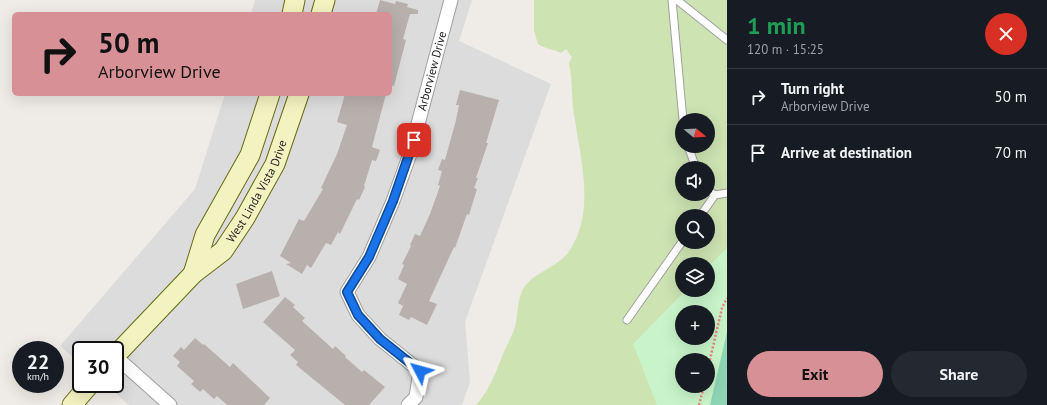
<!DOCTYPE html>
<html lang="en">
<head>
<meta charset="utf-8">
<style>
  :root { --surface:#171b24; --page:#242831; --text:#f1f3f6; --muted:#9ea1a6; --line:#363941; --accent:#d79096 }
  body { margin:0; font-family:"PT Sans",sans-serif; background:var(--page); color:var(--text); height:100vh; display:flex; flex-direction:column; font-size:15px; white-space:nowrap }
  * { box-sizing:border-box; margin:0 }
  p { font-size:13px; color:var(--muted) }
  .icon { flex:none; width:22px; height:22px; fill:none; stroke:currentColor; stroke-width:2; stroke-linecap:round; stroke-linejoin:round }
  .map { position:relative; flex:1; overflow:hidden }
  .details { display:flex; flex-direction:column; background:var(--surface); width:320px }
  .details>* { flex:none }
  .guide { position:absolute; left:12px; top:12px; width:380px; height:84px; border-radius:6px; box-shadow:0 4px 16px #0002; background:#d79096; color:#111; overflow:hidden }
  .needle { width:26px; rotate:108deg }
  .fabs { position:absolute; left:675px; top:113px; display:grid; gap:8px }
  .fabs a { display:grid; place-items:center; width:40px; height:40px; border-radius:50%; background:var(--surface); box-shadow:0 4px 16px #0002; font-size:20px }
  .speed { position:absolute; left:12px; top:341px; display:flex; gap:8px; font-size:20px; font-weight:700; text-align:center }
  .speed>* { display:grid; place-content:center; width:52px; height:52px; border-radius:50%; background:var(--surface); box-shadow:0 4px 16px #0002; line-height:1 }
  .speed small { font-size:10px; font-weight:400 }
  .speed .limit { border:2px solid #111; border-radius:6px; background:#fff; color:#111 }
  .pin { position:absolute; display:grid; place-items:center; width:34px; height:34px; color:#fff; margin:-17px; border-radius:8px; box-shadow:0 2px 6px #0006 }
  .me { position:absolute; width:44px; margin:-22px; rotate:309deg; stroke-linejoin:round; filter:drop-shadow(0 0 3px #0008) }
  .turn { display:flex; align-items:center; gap:14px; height:84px; padding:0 20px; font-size:18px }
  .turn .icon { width:52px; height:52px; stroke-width:2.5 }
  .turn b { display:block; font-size:28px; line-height:34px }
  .round { display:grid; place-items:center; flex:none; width:42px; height:42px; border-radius:21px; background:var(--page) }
  .headline { display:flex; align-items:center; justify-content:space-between; height:68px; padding:0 20px }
  h1 { font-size:24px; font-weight:700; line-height:30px; color:#1e9e55 }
  .action { display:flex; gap:8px; margin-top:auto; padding:8px 20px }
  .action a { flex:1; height:46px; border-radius:24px; background:var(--accent); color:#111; font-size:16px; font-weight:700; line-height:46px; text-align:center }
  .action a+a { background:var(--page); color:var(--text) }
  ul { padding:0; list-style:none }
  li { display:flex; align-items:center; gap:12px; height:56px; padding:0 20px; border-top:1px solid var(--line) }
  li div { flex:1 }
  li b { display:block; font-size:15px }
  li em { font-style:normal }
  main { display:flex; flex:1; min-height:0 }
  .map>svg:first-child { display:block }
</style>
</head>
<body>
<main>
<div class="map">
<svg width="727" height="405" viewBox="0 0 727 405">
  <rect width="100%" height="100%" fill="#efebe6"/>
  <path fill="#dddcdc" d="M255 0H472L459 41 551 84 465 322 470 382 462 405H129L105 384H115V350H81V364L60 346 195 189 225 94H390V14H251Z"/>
  <path fill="#cde3b2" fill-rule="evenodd" d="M534 0H727V294L708 312H682V338L674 369 686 405H476C489 391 496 372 503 354 507 345 512 336 515 327 518 316 517 304 521 294 529 272 558 269 570 250 595 211 581 162 575 120 571 101 573 82 569 63L572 57 566 49 561 53C554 49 545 49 538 44L534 31ZM682 120H708V146H682ZM682 168H708V194H682ZM682 216H708V242H682ZM682 264H708V290H682Z"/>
  <path fill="#c9f4c9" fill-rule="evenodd" d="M727 248V405H657L633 344 686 290H708V267ZM682 312H708V338H682ZM682 360H708V386H682Z"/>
  <path fill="#8dd5b5" d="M727 332V405H710Z"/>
  <path fill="#b8b0ac" d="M380 0 395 4 396 1 408 4 407 7 418 10V14H410L403 39 406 40 394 86 390 85V14H376Z
    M460 90 499 100 486 143H488L476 178H478L474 188 477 189 469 215 467 214 455 248 454 247 429 301 437 304 427 325 411 317 409 320 399 315 403 306 398 303 407 284 398 279 404 265 402 264 411 246 410 245 415 234 420 236 430 214 440 186 438 185 442 171 438 170 442 159 445 160 456 120 459 105H456Z
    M345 94H386L372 147 380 150 376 161 372 160 364 186 365 187 359 200 357 199 340 234 338 232 331 245 326 243 311 268 307 265 302 274 286 264 291 263 280 256 299 219 304 221 323 189 321 188 337 154 347 125 337 122Z
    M272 271 280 296 243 309 236 284Z
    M285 297 295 305 293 307 305 318 302 321 333 349 335 346 346 356 345 357 362 372 364 370 385 387 369 405H345L296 365 298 362 290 355 295 350 263 322Z
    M195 338 203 345 204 344 230 367 233 363 270 398 264 405H227L217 396 214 399 203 389 200 392 191 384 194 381 177 366 180 362 173 356 181 347 184 350Z"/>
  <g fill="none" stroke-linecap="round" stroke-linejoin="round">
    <defs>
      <path id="service" d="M672 0 683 120
        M677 0 727 40
        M688 146 696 168
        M708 190 715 195 727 193
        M700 216 715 195
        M627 320 682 242"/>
      <g id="minor">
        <path d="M115 356 170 405"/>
        <path id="s1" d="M408 405 416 397 420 371 380 339 358 315 347 292 369 257 393 201 410 154 451 0"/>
      </g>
      <g id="secondary">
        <path d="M292 14 295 0"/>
        <path d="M321 14 325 0"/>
        <path d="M193 274 205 235 250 155 270 94"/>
        <path id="s2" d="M115 356 193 274 223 251 245 218 275 164 299 94"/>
        <path d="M72 405 90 384"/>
      </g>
    </defs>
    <use href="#service" stroke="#a0a0a0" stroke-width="9"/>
    <use href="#minor" stroke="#a0a0a0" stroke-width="15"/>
    <use href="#secondary" stroke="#666b11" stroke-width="21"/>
    <path stroke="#ea817c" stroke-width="2.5" stroke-dasharray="2 2" stroke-linecap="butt" d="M708 368 722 308 727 298
      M699 405 704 386"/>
    <use href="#service" stroke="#fff" stroke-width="7"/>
    <use href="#minor" stroke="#fff" stroke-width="13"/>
    <use href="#secondary" stroke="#f3f2c1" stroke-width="19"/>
  </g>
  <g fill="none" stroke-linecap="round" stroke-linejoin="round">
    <defs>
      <path id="route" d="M414 140 393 201 369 257 347 292 358 315 380 339 420 371"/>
    </defs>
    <use href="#route" stroke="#114b97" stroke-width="10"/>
    <use href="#route" stroke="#1a73e8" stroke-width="7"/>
  </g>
  <g text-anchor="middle" stroke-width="4" stroke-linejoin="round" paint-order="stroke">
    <g font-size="12" fill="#1f1f1f" stroke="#fff">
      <text dy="4" stroke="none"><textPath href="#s1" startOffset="385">Arborview Drive</textPath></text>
      <text dy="4" stroke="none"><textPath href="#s2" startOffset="220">West Linda Vista Drive</textPath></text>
    </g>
  </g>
</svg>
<div class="fabs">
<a><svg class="needle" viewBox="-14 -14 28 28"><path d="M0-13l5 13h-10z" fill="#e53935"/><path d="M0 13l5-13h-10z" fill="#9ea1a6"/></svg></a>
<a><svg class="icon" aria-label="sound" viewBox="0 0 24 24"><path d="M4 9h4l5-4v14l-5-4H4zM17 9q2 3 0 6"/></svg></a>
<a><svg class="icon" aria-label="search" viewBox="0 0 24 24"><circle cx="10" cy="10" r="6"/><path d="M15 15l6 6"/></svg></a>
<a><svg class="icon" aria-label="layers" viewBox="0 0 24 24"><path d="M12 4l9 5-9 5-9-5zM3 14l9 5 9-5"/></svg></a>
<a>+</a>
<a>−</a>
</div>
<div class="speed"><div>22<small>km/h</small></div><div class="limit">30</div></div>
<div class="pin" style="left:414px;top:140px;background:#d93025"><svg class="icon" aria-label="arrive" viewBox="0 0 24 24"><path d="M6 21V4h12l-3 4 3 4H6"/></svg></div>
<svg class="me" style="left:420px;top:371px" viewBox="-20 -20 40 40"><path d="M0-17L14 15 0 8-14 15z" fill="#1a73e8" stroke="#fff" stroke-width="4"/></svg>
<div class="guide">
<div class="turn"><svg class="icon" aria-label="right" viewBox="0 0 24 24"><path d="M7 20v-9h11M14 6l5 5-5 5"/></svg><div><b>50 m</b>Arborview Drive</div></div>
</div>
</div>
<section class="details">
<div class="headline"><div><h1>1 min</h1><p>120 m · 15:25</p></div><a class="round" style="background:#d93025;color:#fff"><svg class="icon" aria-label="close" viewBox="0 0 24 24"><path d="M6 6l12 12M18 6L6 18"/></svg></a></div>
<ul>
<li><svg class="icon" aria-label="right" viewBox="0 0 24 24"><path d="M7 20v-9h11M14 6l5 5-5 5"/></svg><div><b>Turn right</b><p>Arborview Drive</p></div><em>50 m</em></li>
<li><svg class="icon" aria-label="arrive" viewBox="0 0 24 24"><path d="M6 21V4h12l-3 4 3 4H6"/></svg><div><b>Arrive at destination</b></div><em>70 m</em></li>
</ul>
<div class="action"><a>Exit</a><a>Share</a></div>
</section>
</main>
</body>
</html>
